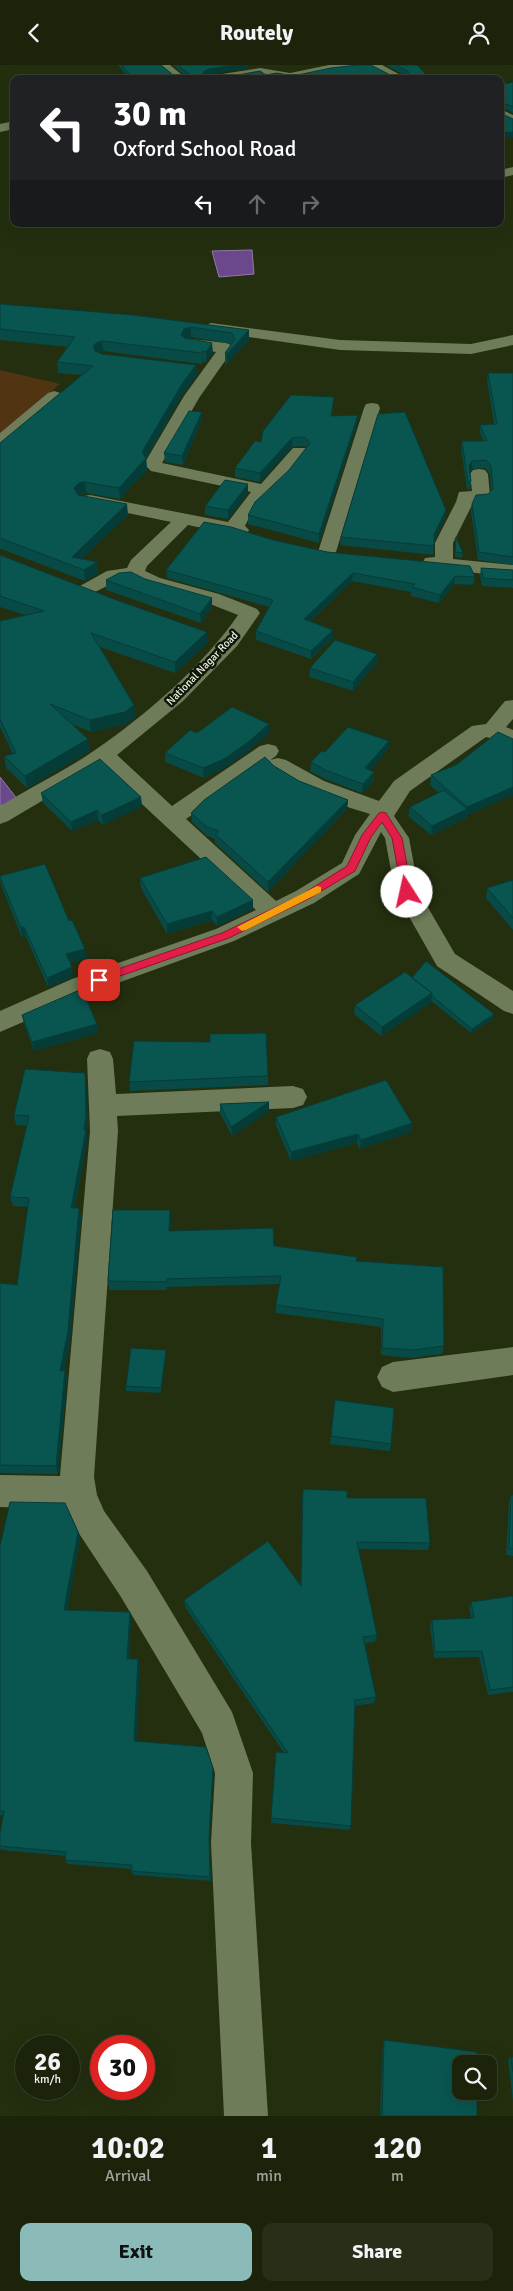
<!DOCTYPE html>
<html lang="en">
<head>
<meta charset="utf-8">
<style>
  :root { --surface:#1b230b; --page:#282f19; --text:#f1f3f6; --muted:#a0a49d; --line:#39402c; --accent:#8bbbb9 }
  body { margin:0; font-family:Signika,sans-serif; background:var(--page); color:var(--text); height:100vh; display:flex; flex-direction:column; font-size:19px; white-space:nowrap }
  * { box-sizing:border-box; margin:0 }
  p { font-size:16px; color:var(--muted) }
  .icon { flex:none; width:28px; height:28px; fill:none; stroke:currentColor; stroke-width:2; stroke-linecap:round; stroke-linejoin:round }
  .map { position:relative; height:2051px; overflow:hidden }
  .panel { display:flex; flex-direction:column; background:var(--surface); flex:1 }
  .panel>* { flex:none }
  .banner { position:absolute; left:10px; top:10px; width:494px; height:152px; border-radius:10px; box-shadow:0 5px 20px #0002,0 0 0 1px var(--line); background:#202124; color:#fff; overflow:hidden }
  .controls { position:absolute; left:452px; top:1990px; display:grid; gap:10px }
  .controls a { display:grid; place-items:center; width:45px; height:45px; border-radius:10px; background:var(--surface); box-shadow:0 5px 20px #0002,0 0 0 1px var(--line); font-size:25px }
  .speed { position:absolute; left:15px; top:1970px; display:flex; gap:10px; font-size:25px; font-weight:700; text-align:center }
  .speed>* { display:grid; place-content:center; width:65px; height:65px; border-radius:50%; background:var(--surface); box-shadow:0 5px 20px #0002,0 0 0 1px var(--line); line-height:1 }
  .speed small { font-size:12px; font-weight:400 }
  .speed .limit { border:8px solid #d22; background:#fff; color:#111 }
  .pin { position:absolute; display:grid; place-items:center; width:42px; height:42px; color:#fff; margin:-21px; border-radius:10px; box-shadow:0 2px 8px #0006 }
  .me { position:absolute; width:55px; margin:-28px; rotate:350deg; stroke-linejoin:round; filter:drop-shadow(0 0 4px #0008) }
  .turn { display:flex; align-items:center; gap:18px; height:105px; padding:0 20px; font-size:22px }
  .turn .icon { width:65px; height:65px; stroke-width:2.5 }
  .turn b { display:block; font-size:35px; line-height:42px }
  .lanes { display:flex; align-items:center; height:48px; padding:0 20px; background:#0003; justify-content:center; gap:25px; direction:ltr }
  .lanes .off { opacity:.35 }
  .eta { display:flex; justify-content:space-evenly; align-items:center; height:85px; text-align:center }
  .eta b { font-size:30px; font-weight:800; line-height:35px }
  .action { display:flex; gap:10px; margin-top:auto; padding:10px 20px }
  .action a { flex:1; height:58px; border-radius:10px; background:var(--accent); color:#111; font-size:20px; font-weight:800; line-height:58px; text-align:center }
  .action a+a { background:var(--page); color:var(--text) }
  header { display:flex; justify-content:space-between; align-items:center; height:65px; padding:0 20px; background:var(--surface); font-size:22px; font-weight:800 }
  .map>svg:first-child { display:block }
</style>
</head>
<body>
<header><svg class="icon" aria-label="back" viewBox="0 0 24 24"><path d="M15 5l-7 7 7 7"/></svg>Routely<svg class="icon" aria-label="person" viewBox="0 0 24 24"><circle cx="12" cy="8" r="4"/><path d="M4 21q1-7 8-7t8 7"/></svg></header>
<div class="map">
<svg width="513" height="2051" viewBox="0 0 513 2051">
  <rect width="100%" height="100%" fill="#242f0f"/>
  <path fill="#513411" d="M0 305 60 319 0 369Z"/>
  <path fill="#6b478c" stroke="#917ba5" d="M252 185 254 209 219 212 212 186Z
    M0 712 18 735 0 741Z"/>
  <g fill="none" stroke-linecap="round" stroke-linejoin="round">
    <path fill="#6e7c59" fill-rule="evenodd" d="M158 0H170L187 14H174Z
      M329 0H382L408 14H393L369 2 331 6 293 14 260 9 232 14H204L209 11 260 3 290 8Z
      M500 44 513 50V59L500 53Z
      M14 56V64L0 67V59Z
      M513 102V110L500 113V105Z
      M211 258 340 275 471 279 513 270V280L471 289 340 285 206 266 203 263 206 260Z
      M191 274 226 278 231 280 234 283 199 333 162 398 261 419 293 383H305L308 387C290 412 256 435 245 461L249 465 247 469 240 471 188 460 147 501 145 506 160 513 219 529 257 544 260 548 237 581 183 636 117 690 172 741 260 681 268 679 276 681 279 686 276 691 186 754 276 836 296 826 342 798 355 770 370 749C344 741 282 722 267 700L270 695 278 693 286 695 324 716 379 736 394 716 472 661 486 659 505 636 513 635V654L506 662 513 665V679L486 672 410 726 394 751 409 773 419 827 455 889 513 926V949L504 946 437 901 395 827 385 773 381 767 359 809 314 838 234 876 90 928 0 967V946L72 914 216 864 256 845 101 701 8 756 0 759V741C31 722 65 706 95 685 145 651 204 600 238 550L205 537 146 521 132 514 119 515 87 531 80 529 77 525 80 521 107 506 127 503 131 495 171 457 84 439 81 435 84 431 90 430 228 457 251 427 151 406 144 399 184 331 216 287 186 282 183 279 186 276Z
      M54 326 60 328 62 331 60 334 6 381 0 382V368L48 328Z
      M372 338 378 339 380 343 336 487 334 491 327 493 320 491 318 487 364 343 366 339Z
      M479 404 485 405 488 409 490 431 487 435 474 436 453 478V494L513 500V512L432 503 425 501 423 497 425 493 435 492V478L456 437 459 427 472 426 470 409 473 405Z
      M100 984 110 987 113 994 116 1029 293 1021 303 1024 307 1032 303 1040 293 1043 117 1051 118 1066 94 1412 97 1430 104 1446 147 1506 232 1647 253 1708 251 1778 268 2051H224L211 1778 215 1708 202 1668 121 1532 80 1470 68 1444 0 1442V1410L60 1411 90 1066 87 994 90 987Z
      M513 1282V1310L393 1327 382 1322 377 1312 382 1302 393 1297Z"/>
  </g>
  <path fill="#084a45" d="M118 0H161L173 10 185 11 173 0H248V3L209 9 206 11 266 10 293 11H406L386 0H417L430 14H129Z
    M513 17V48L501 42 500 20Z
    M0 239 249 265V275L227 299H225V288L232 279 191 272 187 274 213 288 206 297H203L202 299 103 286 98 288 197 310 182 330 146 393 147 405 120 434 86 428 79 430 128 450 82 494 97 497 98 509 85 516 1 484 0 485V378L82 310 58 308 57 297 68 282 0 275Z
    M488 308H513V500L478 495 471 447 472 439 488 429 491 426 490 409 485 403 472 404 470 407 471 416 470 424H467L461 384 462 376H483L480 368V360L494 359 487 315Z
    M334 332 332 351 357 358 319 478 248 459V450L289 405 306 383 305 381 292 382 260 417 235 412V403L261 377Z
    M202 347V355L183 400 165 397 164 388Z
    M248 428 228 454 205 450V441Z
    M445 454 434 476 433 490 340 480 341 472Z
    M456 472 463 488 462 493 455 492Z
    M273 475 327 487 475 512 473 520 454 519 439 538 411 531V527L352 516 310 557 333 565V573L311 594 256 575V566L269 542 167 513 166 505Z
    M0 490 208 578 175 608 100 582 134 640 135 652 126 659 91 667 72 659 88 674 90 686 27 723 6 703 4 691 13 689 0 662V556L25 550 0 542Z
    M481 503 513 505V523L482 521 480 511Z
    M106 515 212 533V542L201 558 106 525Z
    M377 598 353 626 309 612 310 603Z
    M269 659V668L247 687 224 703 204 713 165 697V688L197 668Z
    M498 667 466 753 431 770 408 751 410 742 439 728 430 720 431 710 456 700Z
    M389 676 388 685 370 705 374 707V716L362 728 325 714 310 706 311 697 325 687Z
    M274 701 299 716 348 735 347 744 268 827 215 778V774L207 771 192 757 191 748Z
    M41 728 142 741 103 760 98 755 72 766 43 738Z
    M0 811 69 856 87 893 70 898 73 912 48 922 26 872 22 873 1 820Z
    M140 813 253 844 217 861 212 855 167 869 141 823Z
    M513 815V865L486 833 487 823Z
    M412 913 494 949 493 954 471 968 431 936V938L381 971 354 949 355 940Z
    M22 950 97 959 98 968 34 986 24 959Z
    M268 1011V1020L130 1026 129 1017Z
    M86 1018 88 1061 86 1069 87 1075 75 1143H79L81 1152 70 1275 64 1306 65 1305 67 1314 58 1409 0 1408V1218L17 1220 28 1142 13 1141 10 1132 27 1061 16 1060 14 1050Z
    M269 1037V1046L232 1071 220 1048V1039Z
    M276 1052 412 1058 411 1067 360 1084 357 1078 291 1096 276 1061Z
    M171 1153 170 1166 274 1181 356 1196 444 1281 442 1289 411 1293 381 1290V1262L276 1248V1240L280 1219 167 1222V1225H109L108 1216Z
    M166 1285V1290L161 1328 126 1326V1321Z
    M335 1335 391 1379 390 1386 330 1379Z
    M511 1430H513V1491L506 1490 509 1437Z
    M302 1431 347 1433 430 1478 428 1485 358 1484 377 1570 375 1577 365 1578 376 1632 374 1638 355 1641 351 1761 349 1765 271 1758 276 1687 284 1688 185 1542 184 1535 301 1520Z
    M78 1467 80 1474 67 1545 130 1547 131 1554 129 1594 140 1600 136 1676 213 1703V1708L209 1778 211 1816 133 1810 131 1804 67 1799 65 1795V1791L1 1785 0 1783V1769L3 1751 0 1750V1481Z
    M513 1531V1627L488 1630 479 1592 434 1593 430 1560 432 1555 471 1553 469 1543 471 1537Z
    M384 1975 477 2051H380L383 1977Z
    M511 1992H513V2037L508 1994Z"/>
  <path fill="#063c38" d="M235 0H248V3L209 9 203 12V7L209 4Z
    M513 67V72L500 73V68Z
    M191 262V272L185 275 181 270 184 264Z
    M249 265V275L227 299V289Z
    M102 276 103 286 96 288 93 292V281L96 278Z
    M212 278 213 288 206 297V287Z
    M202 286 203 297 202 299Z
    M196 300 197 310 182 330 143 397 146 393 147 405 120 434 119 423 142 387 182 319Z
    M202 347V355L183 400 182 391Z
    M358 350 357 358 319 478V469Z
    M292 373V382L260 417V408Z
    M472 396V404L468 409 469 401Z
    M85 417 86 428 80 429 76 434 74 423 79 418Z
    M248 419V428L228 454V445Z
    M127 439 128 450 75 501 72 492Z
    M446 445 445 454 433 477 434 469Z
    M97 497 98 509 85 516 84 505Z
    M353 508 352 516 304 563V554Z
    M455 511 454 519 439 538 440 530Z
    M212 533V542L201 558 200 549Z
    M333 565V573L311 594V586Z
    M207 567 208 578 175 608V597Z
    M377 589V598L353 626V617Z
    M134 640 135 652 126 659 91 667 90 655Z
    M269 659V668L247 687 224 703 204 713 203 703Z
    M88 674 90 686 27 723 25 711Z
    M389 676 388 685 364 713 365 703Z
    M374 707V716L362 728 363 719Z
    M513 722V730L466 751V753L431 770 432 761 466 744 467 742Z
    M141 732 142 741 103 760 102 750Z
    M348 735 347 744 268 827V817Z
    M97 745 98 755 72 766 71 757Z
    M253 835V844L217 861V852Z
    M212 846V855L167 869V859Z
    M24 862 26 872 22 873 21 863Z
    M85 884 87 893 68 898 66 889Z
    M72 902 73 912 48 922 47 913Z
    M432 928 431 938 381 971 382 962Z
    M494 949 493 954 471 968 472 964Z
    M97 959 98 968 34 986 32 977Z
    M85 1008 86 1018 88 1061 86 1069 87 1075 73 1152 71 1143 84 1065Z
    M269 1037V1046L232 1071 231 1062Z
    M412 1058 411 1067 360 1084 361 1075Z
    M358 1069 357 1078 291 1096V1087Z
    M79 1143 81 1152 70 1275 62 1314 60 1306Z
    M170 1145 171 1153 170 1175 169 1166Z
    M166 1285V1290L161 1328V1323Z
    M65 1305 67 1314 58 1409 56 1401Z
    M78 1467 80 1474 66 1552 64 1545Z
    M130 1547 131 1554 128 1600 127 1594Z
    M138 1594 140 1600 136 1682 134 1676Z"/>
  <path fill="#095650" stroke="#063c38" d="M122 0H161L173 10 187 11 189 9 178 0H235L209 4 203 7 204 11H232L260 6 266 10 277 8 293 11 331 3 358 0H371L392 11H408L409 7 396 0H417L430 14H140L130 10Z
    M513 17V42L501 37 500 38V20Z
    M500 48 513 54V67L500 68Z
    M0 239 133 250 249 265 227 289 225 288 235 274 232 268 191 262 184 264 181 270 185 273 212 278 206 287 202 286V288L102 276 96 278 93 281 95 286 102 289 196 300 182 319 142 387 146 393 119 423 85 417 79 418 74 423 78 430 127 439 72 492 97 497 84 505 0 473V378L93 301 57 297 75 272 0 264Z
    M488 308H513V492L479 487 472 439 476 430 488 429 493 424 491 401 486 395 472 396 469 401 471 416 468 417 462 376H487L480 360 497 359Z
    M291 330 334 332 331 351 358 350 319 469 248 450 255 437 289 405 310 378 305 372 292 373 260 408 235 403 255 376 261 377 263 366Z
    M189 346 202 347 182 391 164 388Z
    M405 347 446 445 434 469V481L341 472 378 349Z
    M225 415 248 419 228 445 205 441Z
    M204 457 231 462 273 475 327 487 470 501 475 512 455 511 440 530 412 522 415 519 353 508 304 554 333 565 311 586 256 566 273 535 166 505Z
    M456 472 463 488 455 487Z
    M0 490 119 536 207 567 175 597 91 568 134 640 125 647 90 655 50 639 88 674 25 711 4 691 16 688 0 654V556L44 546 0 531Z
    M481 503 513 505V515L483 513Z
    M131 507 145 514 212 533 200 549 106 515 119 508Z
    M335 575 377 589 353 617 310 603Z
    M232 642 269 659 247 678 224 694 203 703 165 688 190 665 197 668Z
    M348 662 389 676 365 703 374 707 363 719 325 705 311 697 322 686 325 687Z
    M498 667 513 674V722L467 742 431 710 456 700Z
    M265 692 274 701 299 716 348 735 268 817 215 769 219 766 207 762 191 748 204 735Z
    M100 694 141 732 102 750 97 745 71 757 41 728Z
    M444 725 467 744 432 761 410 742Z
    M206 792 253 835 217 852 212 846 167 859 140 813Z
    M45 799 69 856 72 855 85 884 66 889 72 902 47 913 24 862 21 863 0 812V811Z
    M513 815V853L487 823Z
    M426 896 494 949 472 964 432 931V928L412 913Z
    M405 907 432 928 382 962 355 940Z
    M82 924 97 959 32 977 22 950Z
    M266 968 268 1011 129 1017 134 976 210 977V969Z
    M25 1004 85 1008 86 1051 84 1065H86L71 1143H79L68 1266 60 1306 65 1305 56 1401 0 1400V1218L17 1220 29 1133 10 1132 29 1051 14 1050Z
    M386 1015 412 1058 361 1075 358 1069 291 1087 276 1052Z
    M269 1037 231 1062 220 1039Z
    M113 1145H170L169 1166 273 1163 274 1181 357 1192 356 1196 443 1202 444 1281 413 1285 382 1283 383 1254 276 1240 281 1211 167 1214 166 1217 108 1216Z
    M131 1283 166 1285 161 1323 126 1321Z
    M335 1335 394 1343 391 1379 331 1371Z
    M303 1424 347 1426V1433H426L430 1478 357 1477 377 1570 363 1572 376 1632 355 1635 351 1761 271 1753 276 1687 288 1688 184 1535 268 1476 301 1521Z
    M511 1430H513V1484L509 1483Z
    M10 1437 65 1438 78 1467 64 1545 130 1547 127 1594H138L134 1676 206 1682 213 1703 209 1773 210 1812 131 1806 132 1800 65 1795 66 1787 0 1781V1769L4 1746H0V1481Z
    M513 1531V1622L490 1625 482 1586 435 1587 432 1555 474 1553 471 1537Z
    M384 1975 477 1987V1999H461V2026H477V2051H382Z
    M511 1992H513V2007Z"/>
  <path fill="#e11d48" stroke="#92132f" d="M382 747 386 748 402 773 412 827 410 829H403L402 827 392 773 382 757 371 772 355 806 308 834 229 873 103 917H95V912L222 868 301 830 347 801 362 770 379 748Z"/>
  <path fill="#f59e0b" d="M317 821 321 822V827L246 865 242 866 237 862Z"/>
  <g text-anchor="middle" stroke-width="5" stroke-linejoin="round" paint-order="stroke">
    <g font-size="11" fill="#eaf3df" stroke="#101508">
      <text transform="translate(202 603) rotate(-46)" y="4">National Nagar Road</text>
    </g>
  </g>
</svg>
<div class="controls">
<a><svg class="icon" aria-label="search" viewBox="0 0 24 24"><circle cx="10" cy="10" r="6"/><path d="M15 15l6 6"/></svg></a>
</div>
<div class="speed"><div>26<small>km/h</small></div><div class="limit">30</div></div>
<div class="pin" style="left:99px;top:915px;background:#d93025"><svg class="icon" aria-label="arrive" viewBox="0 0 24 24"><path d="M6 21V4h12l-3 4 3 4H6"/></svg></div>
<svg class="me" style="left:407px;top:827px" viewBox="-20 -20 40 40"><circle r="19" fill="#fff"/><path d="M0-13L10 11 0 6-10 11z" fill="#e11d48"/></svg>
<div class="banner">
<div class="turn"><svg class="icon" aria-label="left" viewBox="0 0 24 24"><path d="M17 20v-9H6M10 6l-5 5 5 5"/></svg><div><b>30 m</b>Oxford School Road</div></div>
<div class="lanes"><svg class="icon" aria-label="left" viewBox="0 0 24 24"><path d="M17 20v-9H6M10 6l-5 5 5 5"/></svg><svg class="icon off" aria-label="ahead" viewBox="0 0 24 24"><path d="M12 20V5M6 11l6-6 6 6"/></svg><svg class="icon off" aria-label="right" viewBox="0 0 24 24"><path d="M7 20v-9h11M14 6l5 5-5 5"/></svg></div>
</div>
</div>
<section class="panel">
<div class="eta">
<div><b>10:02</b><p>Arrival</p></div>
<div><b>1</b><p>min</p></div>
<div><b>120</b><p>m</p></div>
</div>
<div class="action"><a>Exit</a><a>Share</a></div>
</section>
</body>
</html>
